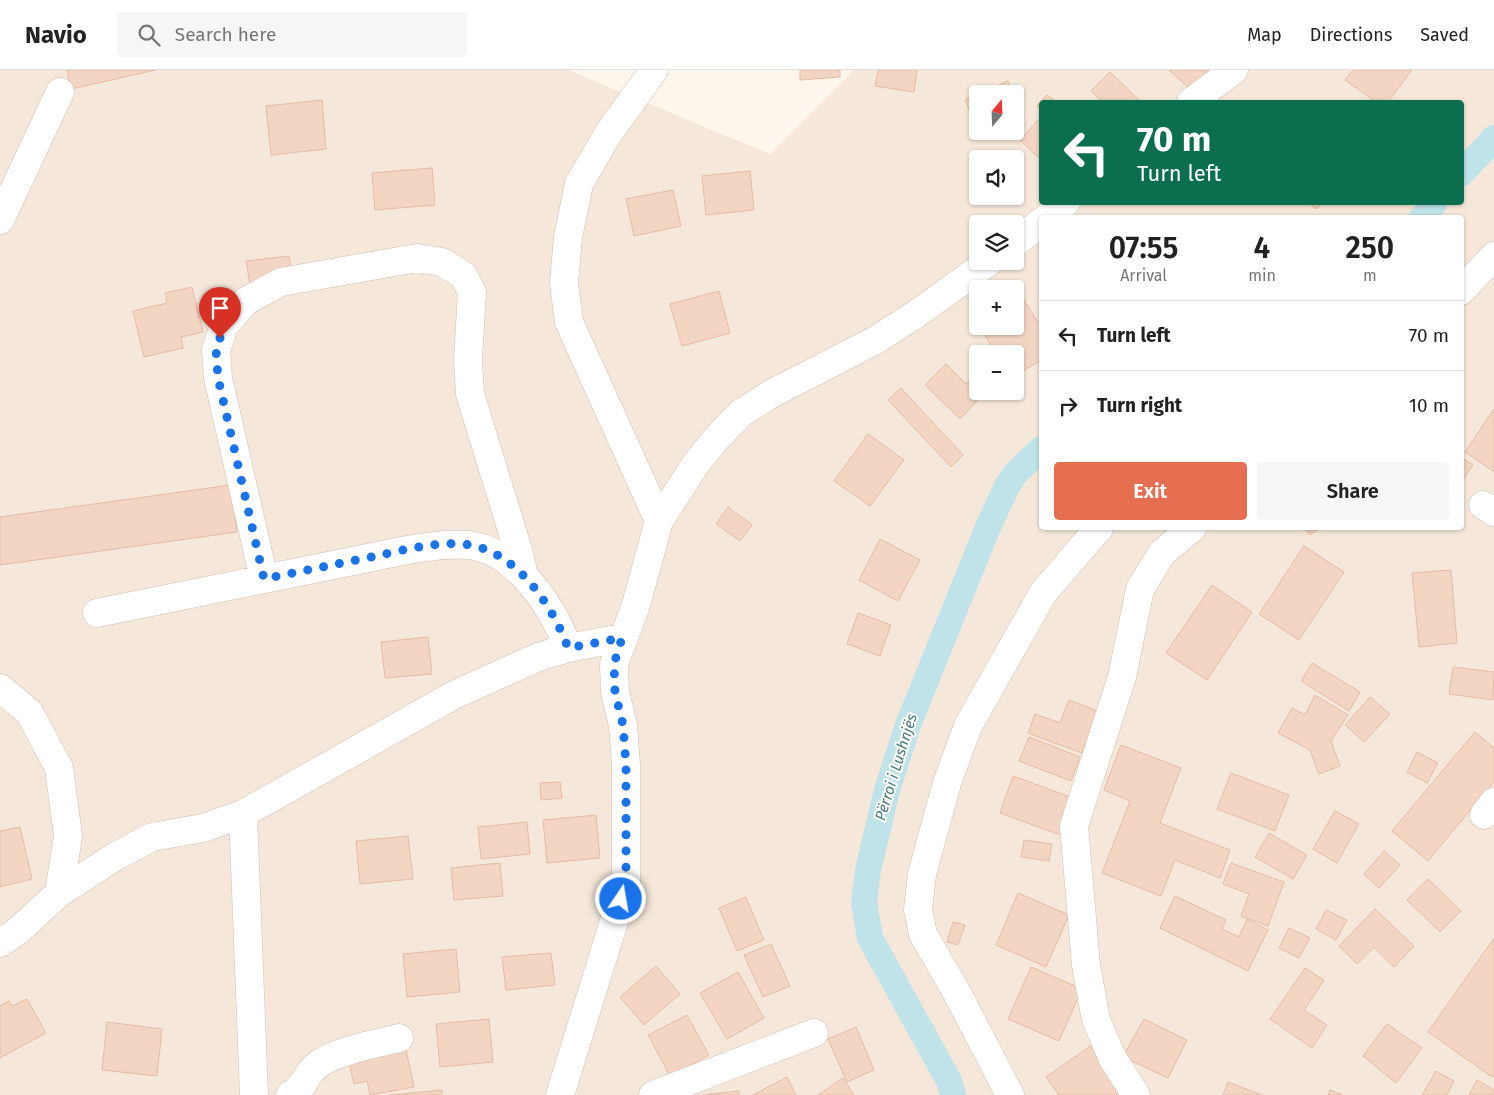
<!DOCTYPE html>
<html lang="en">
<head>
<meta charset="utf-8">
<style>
  :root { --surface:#fff; --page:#f6f6f6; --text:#222; --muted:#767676; --line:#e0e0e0; --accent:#e76f51 }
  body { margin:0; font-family:"Fira Sans",sans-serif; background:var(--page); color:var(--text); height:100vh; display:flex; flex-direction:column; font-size:19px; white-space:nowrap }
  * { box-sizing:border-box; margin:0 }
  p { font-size:16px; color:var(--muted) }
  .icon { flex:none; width:28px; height:28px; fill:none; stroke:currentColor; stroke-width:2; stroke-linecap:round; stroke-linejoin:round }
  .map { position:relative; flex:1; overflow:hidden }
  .panel { position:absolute; left:1039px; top:145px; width:425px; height:315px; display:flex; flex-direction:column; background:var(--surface); border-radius:5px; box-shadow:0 1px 4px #0004 }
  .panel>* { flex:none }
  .guide { position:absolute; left:1039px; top:30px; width:425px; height:105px; border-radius:5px; box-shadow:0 1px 4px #0004; background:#0b6e4f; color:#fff; overflow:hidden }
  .needle { width:32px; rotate:19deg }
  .tools { position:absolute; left:969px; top:15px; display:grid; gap:10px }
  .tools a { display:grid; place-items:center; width:55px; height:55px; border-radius:5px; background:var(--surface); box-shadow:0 1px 4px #0004; font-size:25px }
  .pin { position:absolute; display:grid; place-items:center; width:42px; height:42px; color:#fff; margin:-51px -21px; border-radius:50% 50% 50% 0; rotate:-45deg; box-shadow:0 0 5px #0007 }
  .pin .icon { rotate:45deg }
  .me { position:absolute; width:55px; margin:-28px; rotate:12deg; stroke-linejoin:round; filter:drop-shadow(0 0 4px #0008) }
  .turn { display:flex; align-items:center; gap:18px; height:105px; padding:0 15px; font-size:22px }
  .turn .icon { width:65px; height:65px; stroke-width:2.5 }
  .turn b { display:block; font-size:35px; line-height:42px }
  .eta { display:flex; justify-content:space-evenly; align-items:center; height:85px; text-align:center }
  .eta b { font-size:30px; font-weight:600; line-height:35px }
  .button { display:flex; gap:10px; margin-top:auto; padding:10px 15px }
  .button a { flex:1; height:58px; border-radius:5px; background:var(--accent); color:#fff; font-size:20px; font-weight:600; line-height:58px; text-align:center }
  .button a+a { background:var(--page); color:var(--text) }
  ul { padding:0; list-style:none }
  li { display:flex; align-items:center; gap:15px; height:70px; padding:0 15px; border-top:1px solid var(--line) }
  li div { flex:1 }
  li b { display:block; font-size:19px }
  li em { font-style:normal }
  header { display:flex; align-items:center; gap:30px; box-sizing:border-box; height:70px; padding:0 25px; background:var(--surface); border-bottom:1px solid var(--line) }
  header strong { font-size:24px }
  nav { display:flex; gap:28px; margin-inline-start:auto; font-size:18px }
  .search { width:350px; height:45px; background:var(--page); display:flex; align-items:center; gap:12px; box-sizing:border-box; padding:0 18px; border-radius:5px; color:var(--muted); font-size:19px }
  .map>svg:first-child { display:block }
</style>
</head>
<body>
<header>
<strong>Navio</strong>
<div class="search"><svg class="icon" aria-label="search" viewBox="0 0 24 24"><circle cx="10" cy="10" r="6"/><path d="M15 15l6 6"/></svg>Search here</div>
<nav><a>Map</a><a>Directions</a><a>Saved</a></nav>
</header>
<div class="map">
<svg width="1494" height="1025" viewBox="0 0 1494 1025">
  <rect width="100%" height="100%" fill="#fdf6ec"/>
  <path fill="#f5e8da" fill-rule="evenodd" d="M0 0H568L770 84 854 0H1494V1025H0ZM978 24H1015V61H978ZM1041 32H1461V132H1041ZM978 89H1015V126H978ZM1041 148H1461V458H1041ZM978 154H1015V191H978ZM978 219H1015V256H978ZM978 284H1015V321H978Z"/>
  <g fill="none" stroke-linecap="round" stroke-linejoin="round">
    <path stroke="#bfe3e8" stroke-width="26" d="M1461 104 1494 68
      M1422 148 1435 132
      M953 1025 949 1011 870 868 864 833 868 800 887 720 908 655 988 457 1006 418 1015 404 1041 379"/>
  </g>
  <path fill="#f3d5c3" stroke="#e6bba3" d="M67 0H156L71 19Z
    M800 0H840V7L800 10Z
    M878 0H917L914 22 875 16Z
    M1169 0H1209L1191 20Z
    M1353 0H1412L1388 32H1376L1345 10Z
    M1110 2 1141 32H1103L1091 21Z
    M1008 11 1014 24H979Z
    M978 24V59L965 30Z
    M1047 25 1056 32H1041V40L1037 36Z
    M1015 26 1024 47 1015 51Z
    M322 30 326 79 271 85 266 36Z
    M1041 47V90L1020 70Z
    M432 98 435 135 375 140 372 103Z
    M750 101 754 140 706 145 702 106Z
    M673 120 681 156 634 166 626 129Z
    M1307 132H1322L1317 139Z
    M289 186 293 209 250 214 246 191Z
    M192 217 203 262 181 267 183 278 144 287 133 241 167 233 165 223Z
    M719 221 730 263 682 276 670 234Z
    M1024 230 1041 257V290L1015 306V284H996L980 257 1015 256V235Z
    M946 294 966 314 974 306 978 309V321H987L960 349 925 315Z
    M901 318 963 385 951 397 888 330Z
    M1494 339V402L1465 382Z
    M868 364 904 390 870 436 834 411Z
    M1461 387 1473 395 1461 412Z
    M231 415 237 462 0 495V447Z
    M728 437 752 455 740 471 716 454Z
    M1304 458H1320L1310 465Z
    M880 469 920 490 898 531 859 510Z
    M1304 476 1344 502 1299 570 1259 544Z
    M1451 500 1457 573 1419 577 1412 503Z
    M1212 515 1252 542 1207 610 1166 583Z
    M858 543 891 555 880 586 847 574Z
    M428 567 432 604 385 608 381 572Z
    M1312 593 1360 622 1349 641 1301 611Z
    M1453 597 1494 602 1493 630 1449 624Z
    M1315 625 1348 645 1331 671 1340 696 1319 704 1310 680 1278 663 1292 638 1305 645Z
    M1370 627 1390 644 1364 672 1345 655Z
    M1069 630 1098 641 1082 683 1028 663 1035 644 1060 653Z
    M1475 662 1494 678V712L1428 791 1392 761Z
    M1029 667 1080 687 1071 711 1019 691Z
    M1121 675 1181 698 1160 753 1230 780 1220 808 1175 790 1161 826 1102 803 1130 731 1104 720Z
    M1417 682 1438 693 1427 713 1407 702Z
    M1231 703 1289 725 1275 761 1217 739Z
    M1013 706 1076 729 1063 766 1000 743Z
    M560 712 562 728 541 730 540 713Z
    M1335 741 1359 754 1337 793 1313 779Z
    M596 745 600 788 547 793 543 750Z
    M527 752 530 784 481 789 478 757Z
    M20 757 32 809 0 817V761Z
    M1269 763 1307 785 1293 809 1255 787Z
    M408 766 413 809 360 814 356 771Z
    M1024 770 1052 774 1049 791 1021 787Z
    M1384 781 1400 795 1379 818 1364 804Z
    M500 793 503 826 454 830 451 798Z
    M1231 793 1284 812 1268 856 1241 846 1249 824 1223 814Z
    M1428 809 1461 841 1440 862 1407 830Z
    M1018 823 1069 845 1046 897 996 875Z
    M1175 826 1226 850 1222 859 1239 867 1247 849 1268 860 1248 901 1160 858Z
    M746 827 764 870 737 881 719 838Z
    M1375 839 1414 876 1394 897 1374 877 1357 894 1339 876Z
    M1326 840 1347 850 1336 870 1316 859Z
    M953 852 965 855 958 875 947 872Z
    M1289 858 1310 868 1299 888 1279 878Z
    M1494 868V1004L1492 1007 1428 962Z
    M771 874 790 916 763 927 744 885Z
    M456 879 460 922 407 927 403 884Z
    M551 883 555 915 506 920 502 887Z
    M656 896 680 924 644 955 620 927Z
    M1031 897 1082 919 1059 971 1008 949Z
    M1305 898 1324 910 1304 940 1327 955 1312 978 1270 949Z
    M738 902 764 948 727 969 700 923Z
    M27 929 46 963 0 988V936L9 931 12 936Z
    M687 945 709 985 670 1006 648 965Z
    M489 949 493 992 440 997 436 954Z
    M1144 949 1187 970 1168 1008 1123 987Z
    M107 952 162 959 157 1006 102 1000Z
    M1387 954 1422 978 1396 1013 1363 986Z
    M856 957 874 1000 847 1012 828 969Z
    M1092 975 1124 1022 1120 1025H1059L1046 1007Z
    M406 980 414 1017 370 1025 367 1011 354 1014 349 992Z
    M1436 1001 1454 1011 1447 1025H1422Z
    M787 1007 796 1025H753Z
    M843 1008 854 1025H818Z
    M1477 1010 1494 1020 1493 1025H1469Z
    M1228 1012 1262 1025H1223Z
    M442 1020V1025H390Z
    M1330 1020 1343 1025H1328Z
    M739 1021V1025H702Z"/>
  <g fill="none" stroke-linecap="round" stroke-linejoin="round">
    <defs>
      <path id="minor" d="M654 0 608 64 579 114 568 167 564 213 569 252 659 451
        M1191 32 1234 0
        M1047 148 1066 132
        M0 150 60 22
        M1015 173 1041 152
        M1461 221 1494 186
        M1483 435 1494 442
        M264 509 218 308 216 280 224 256 246 231 281 212 417 188 442 192 463 205 472 222 468 290 470 324 518 480 524 506
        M97 543 407 480C428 477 447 473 468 475 516 480 553 537 568 578
        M0 618 29 642 59 698 68 766 59 823
        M243 744 254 1025
        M1484 745 1494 732
        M0 873 19 860 59 823 116 786 152 767 203 758 243 744 454 625 538 587 568 578 622 568
        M290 1025C304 1019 305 1005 316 996 334 981 375 974 399 968
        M560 1025 626 813V695L623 655 615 622 614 594 636 535 659 451 695 395 716 369 741 343 771 324 874 271 915 245 990 191
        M653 1025 814 963
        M1010 1025 957 923 923 864 918 840 922 804 947 713 968 656 1043 523 1099 458
        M1136 1025 1113 989 1096 950 1086 895 1074 756 1122 607 1140 519 1162 483 1192 458"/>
    </defs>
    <use href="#minor" stroke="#d1beb0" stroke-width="29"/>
    <use href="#minor" stroke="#fff" stroke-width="28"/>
  </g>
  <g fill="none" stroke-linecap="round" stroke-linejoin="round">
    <path stroke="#1a73e8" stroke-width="9" stroke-dasharray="0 16.2" d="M220 268 216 280 218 308 264 509C301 501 338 494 376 486 405 480 439 470 470 475 517 483 553 536 568 578L622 568 614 594 615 622 623 655 626 695V814L621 829"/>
  </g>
  <g text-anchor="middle" stroke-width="4" stroke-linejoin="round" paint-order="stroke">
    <g font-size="15" font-style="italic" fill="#437c86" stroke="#fffaf3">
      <text transform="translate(896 697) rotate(-73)" y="5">Përroi i Lushnjës</text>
    </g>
  </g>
</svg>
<div class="tools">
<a><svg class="needle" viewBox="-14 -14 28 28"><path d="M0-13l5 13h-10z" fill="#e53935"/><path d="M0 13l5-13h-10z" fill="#767676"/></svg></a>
<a><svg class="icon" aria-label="sound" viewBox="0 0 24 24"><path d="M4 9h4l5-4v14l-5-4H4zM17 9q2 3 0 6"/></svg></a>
<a><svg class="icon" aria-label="layers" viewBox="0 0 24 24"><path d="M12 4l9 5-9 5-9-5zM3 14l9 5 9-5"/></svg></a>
<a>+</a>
<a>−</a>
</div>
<div class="pin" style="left:220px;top:268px;background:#d93025"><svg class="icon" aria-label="arrive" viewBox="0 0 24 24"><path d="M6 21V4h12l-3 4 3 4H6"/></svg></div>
<svg class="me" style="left:621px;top:829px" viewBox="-20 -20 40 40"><circle r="17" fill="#1a73e8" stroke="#fff" stroke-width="3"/><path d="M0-11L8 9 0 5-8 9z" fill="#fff"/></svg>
<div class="guide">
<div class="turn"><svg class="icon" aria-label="left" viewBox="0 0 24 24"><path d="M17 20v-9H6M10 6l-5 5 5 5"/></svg><div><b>70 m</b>Turn left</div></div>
</div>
<section class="panel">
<div class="eta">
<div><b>07:55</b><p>Arrival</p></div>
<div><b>4</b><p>min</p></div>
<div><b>250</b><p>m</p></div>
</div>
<ul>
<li><svg class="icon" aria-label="left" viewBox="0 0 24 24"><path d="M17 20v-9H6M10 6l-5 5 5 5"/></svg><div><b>Turn left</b></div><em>70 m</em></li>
<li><svg class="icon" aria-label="right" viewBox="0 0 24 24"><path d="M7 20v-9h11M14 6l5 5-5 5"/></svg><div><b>Turn right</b></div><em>10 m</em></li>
</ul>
<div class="button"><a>Exit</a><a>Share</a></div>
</section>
</div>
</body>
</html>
